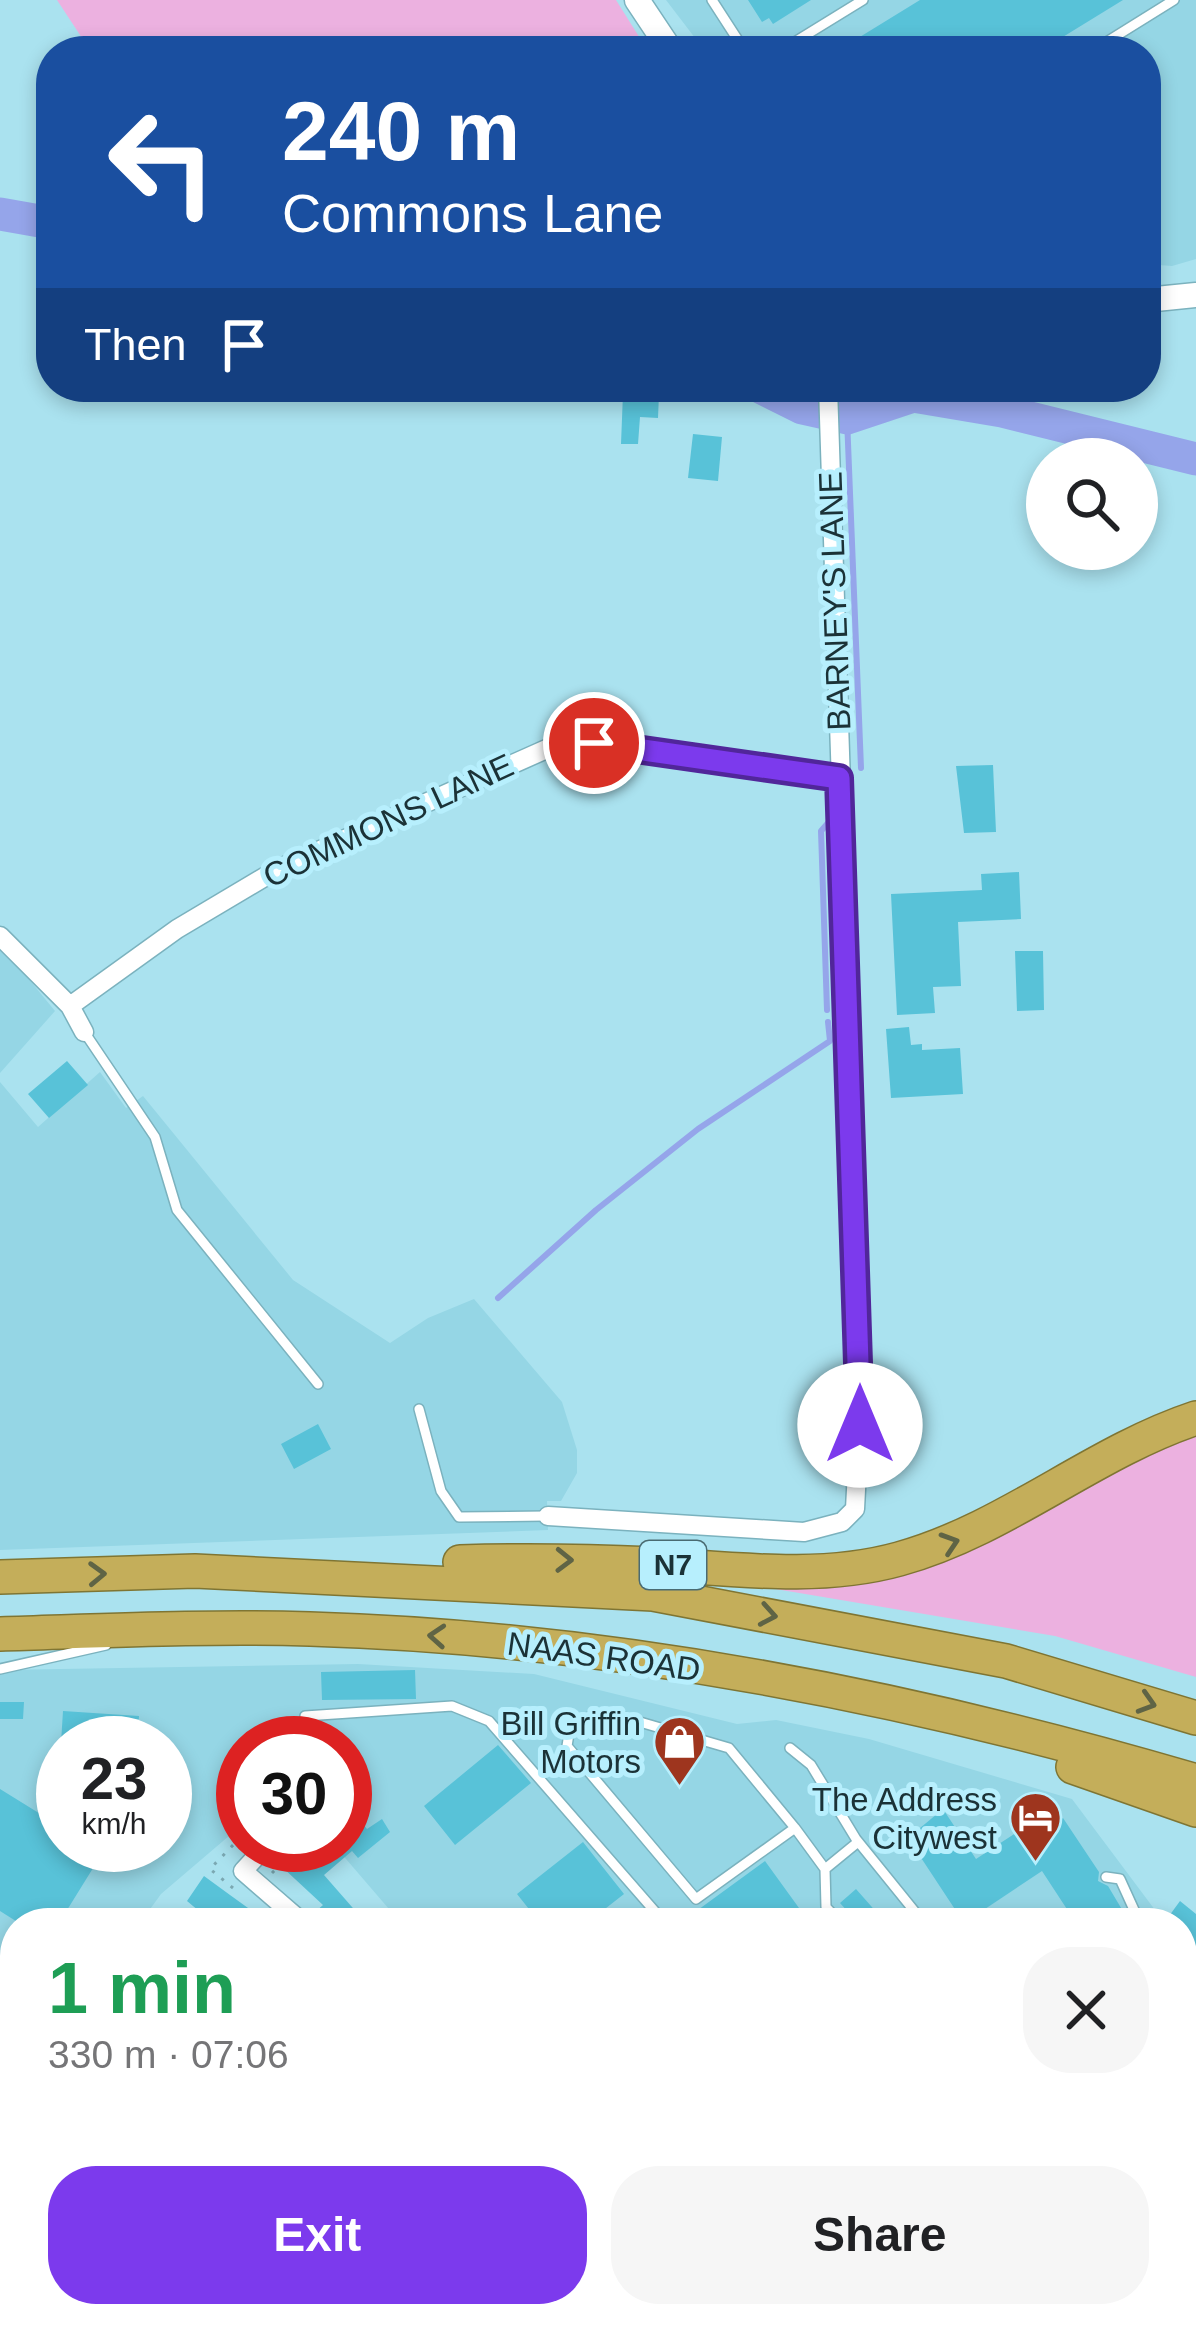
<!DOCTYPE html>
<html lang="en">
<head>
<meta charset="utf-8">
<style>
  :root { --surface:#fff; --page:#f6f6f6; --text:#202124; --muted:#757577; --accent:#7c3aed }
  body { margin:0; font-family:Helvetica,sans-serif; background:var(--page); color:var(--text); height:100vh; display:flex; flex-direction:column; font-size:45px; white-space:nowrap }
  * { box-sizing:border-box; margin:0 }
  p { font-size:39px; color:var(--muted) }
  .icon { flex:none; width:66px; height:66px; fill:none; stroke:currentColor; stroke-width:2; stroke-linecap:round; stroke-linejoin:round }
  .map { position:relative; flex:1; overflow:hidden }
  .drawer { position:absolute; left:0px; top:1908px; width:1197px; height:420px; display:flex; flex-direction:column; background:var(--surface); border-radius:48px 48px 0 0; box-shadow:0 6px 18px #0003 }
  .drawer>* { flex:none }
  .top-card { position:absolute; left:36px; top:36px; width:1125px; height:366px; border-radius:48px; box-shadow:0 6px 18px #0003; background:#1a4fa0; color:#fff; overflow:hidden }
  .tools { position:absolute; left:1026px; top:438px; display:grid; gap:24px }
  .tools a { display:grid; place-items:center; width:132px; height:132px; border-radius:50%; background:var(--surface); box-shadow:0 6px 18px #0003; font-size:60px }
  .speed { position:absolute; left:36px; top:1716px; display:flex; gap:24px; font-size:60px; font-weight:700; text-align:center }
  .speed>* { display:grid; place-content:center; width:156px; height:156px; border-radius:50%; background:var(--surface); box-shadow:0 6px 18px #0003; line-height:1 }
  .speed small { font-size:30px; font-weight:400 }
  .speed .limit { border:18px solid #d22; background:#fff; color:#111 }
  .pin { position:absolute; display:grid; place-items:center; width:102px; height:102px; color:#fff; margin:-51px; border:6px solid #fff; border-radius:50%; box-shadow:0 3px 12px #0007 }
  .me { position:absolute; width:132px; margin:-66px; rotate:0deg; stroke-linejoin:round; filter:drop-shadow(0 0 9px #0008) }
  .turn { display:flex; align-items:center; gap:42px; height:252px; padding:0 48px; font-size:54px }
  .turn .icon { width:156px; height:156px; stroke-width:2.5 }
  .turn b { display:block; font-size:84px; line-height:102px }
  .then { display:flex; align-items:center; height:114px; padding:0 48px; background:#0003; gap:24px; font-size:45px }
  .round { display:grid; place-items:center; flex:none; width:126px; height:126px; border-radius:48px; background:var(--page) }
  .summary { display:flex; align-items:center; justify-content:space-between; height:204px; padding:0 48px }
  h1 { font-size:72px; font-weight:800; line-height:90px; color:#1e9e55 }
  .button { display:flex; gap:24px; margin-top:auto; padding:24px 48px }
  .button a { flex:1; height:138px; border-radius:48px; background:var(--accent); color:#fff; font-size:48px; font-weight:800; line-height:138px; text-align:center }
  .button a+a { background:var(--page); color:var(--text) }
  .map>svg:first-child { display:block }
</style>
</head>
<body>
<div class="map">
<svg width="1196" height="2328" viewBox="0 0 1196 2328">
  <rect width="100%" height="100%" fill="#aae2ef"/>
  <path fill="#95d6e5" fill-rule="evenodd" d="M666 0H1196V259L1172 266 1146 264V51H705Z
    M0 944 55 1011 0 1073Z
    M100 1072 126 1108 143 1096 293 1280 390 1343 428 1318 474 1299 562 1402 577 1450V1473L561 1501H547L548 1530 0 1550V1082L38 1127Z
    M358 1664 534 1674 737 1724 776 1720 869 1739 1072 1799 1161 1918 1159 1923H401L334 1845H345V1743H243V1824L161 1894 140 1923H15V2091L0 2111V1670ZM63 1743H165V1845H63Z
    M1196 1969V2059L1182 2054V1983Z"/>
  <path fill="#ecb1e0" d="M57 0H616L648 51H111L82 38Z
    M1196 1430V1677L1055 1636 740 1583 838 1582 1058 1497Z
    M1182 2144 1196 2158V2328H901L895 2313H1182Z"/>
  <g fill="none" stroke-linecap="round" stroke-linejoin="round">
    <path stroke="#95a5ea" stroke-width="6" d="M847 418 861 768
      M827 1010 821 831 828 823
      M498 1298 596 1210 698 1129 830 1041 828 1022"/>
    <path stroke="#95a5ea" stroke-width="33" d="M0 214 51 223
      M760 387 802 408 847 418 913 396 1002 411 1196 459"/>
  </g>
  <path fill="#58c2d8" d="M748 0H811L773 24 769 18 762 22Z
    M920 0H1123L1040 51H837Z
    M623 393 659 394 658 418 640 417 638 444H621Z
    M693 434 722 437 718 481 688 478Z
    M993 765 996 832 964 833 956 766Z
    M1019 872 1021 919 958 922 961 986 933 987 935 1013 897 1015 891 894 982 890 981 874Z
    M1015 951H1043L1044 1010 1017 1011Z
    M909 1027 911 1045 922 1044V1050L960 1048 963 1094 891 1098 886 1029Z
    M67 1061 88 1085 49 1118 28 1094Z
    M318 1424 331 1449 294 1469 281 1444Z
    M415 1670 416 1699 322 1700 321 1672Z
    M0 1702H24L23 1719H0Z
    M63 1711 139 1716 137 1743H61Z
    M498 1745 531 1783 455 1845 424 1806Z
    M0 1789 63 1828V1845H91L103 1852 59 1923H19L0 1911Z
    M345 1803 367 1829 382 1819 390 1832 358 1858 352 1851 324 1875 366 1923H325L315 1912 323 1905 281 1866 306 1845H345Z
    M943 1809 976 1859 1034 1821 1041 1832 1063 1818 1099 1872 1098 1881 1108 1886 1130 1923H1076L1042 1871 964 1923 908 1838Z
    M583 1842 624 1894 587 1923H540L517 1894Z
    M765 1861 799 1908 778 1923H680Z
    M204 1876 230 1895 269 1923H216L199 1911 187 1901Z
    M856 1889 886 1923H858L840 1903Z
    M1180 1901 1196 1914V1969L1182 1986V1923H1164Z
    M446 2313 449 2328H395V2321Z
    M602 2313H655V2315L608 2328Z
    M960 2313H1037L1055 2328H950Z
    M1097 2313H1115L1133 2328H1085Z"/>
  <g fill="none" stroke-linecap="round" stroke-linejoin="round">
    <defs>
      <path id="service" d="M712 0 745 51
        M780 51 863 0
        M1092 51 1174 0
        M85 1033 155 1137 177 1210 318 1384
        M419 1409 441 1491 459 1517 546 1516
        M0 1669 106 1645
        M609 1713 729 1748 795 1828 696 1899 567 1746 571 1721Z
        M305 1716 452 1706 489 1721 665 1923
        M790 1748 811 1765 856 1839 924 1923
        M795 1828 825 1869 826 1907 841 1923
        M825 1869 858 1842
        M1106 1877 1120 1879 1140 1923
        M1182 2163 1196 2146
        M1129 2313 1147 2328
        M938 2328 951 2313"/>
      <path id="minor" d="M0 936 70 1006 177 929 278 869 551 747 594 743 839 778
        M70 1006 84 1032
        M548 1516 804 1532 842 1522 855 1509 861 1393 828 387
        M267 1845 243 1871 303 1923
        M1182 2117 1196 2126
        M873 2313 899 2318
        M31 2328 289 2313
        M581 2328 582 2313
        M768 2328 770 2313"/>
      <path id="tertiary" d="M637 0 671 51
        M1146 300 1196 295"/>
      <path id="trunk" d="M460 1562C525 1560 588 1561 653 1564 733 1569 820 1581 899 1559 1007 1529 1091 1453 1196 1418
        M0 1577 195 1571 653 1594 1006 1661 1196 1718
        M0 1634C103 1631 206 1626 310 1629 610 1638 908 1696 1196 1781
        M1073 1767 1196 1810"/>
    </defs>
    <use href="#service" stroke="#7bb2be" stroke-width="12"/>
    <use href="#minor" stroke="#7bb2be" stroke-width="21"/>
    <use href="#tertiary" stroke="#7bb2be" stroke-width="27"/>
    <use href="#trunk" stroke="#7f7533" stroke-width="36"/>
    <path stroke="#7ba8b2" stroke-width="3" stroke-dasharray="3 9" stroke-linecap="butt" d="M1146 275H1170
      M272 1873 300 1845
      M233 1888 210 1869 237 1841
      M449 2313 454 2328
      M358 2322 359 2328
      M343 2325V2328"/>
    <use href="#service" stroke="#fff" stroke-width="9"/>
    <use href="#minor" stroke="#fff" stroke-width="18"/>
    <use href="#tertiary" stroke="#fff" stroke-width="24"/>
    <use href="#trunk" stroke="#c4ae5a" stroke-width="33"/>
  </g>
  <defs><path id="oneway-chevron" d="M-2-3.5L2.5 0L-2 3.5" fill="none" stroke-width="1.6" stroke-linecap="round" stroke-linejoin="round" transform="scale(3)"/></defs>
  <g stroke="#5f6445">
    <use href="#oneway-chevron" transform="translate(950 1543) rotate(-18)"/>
    <use href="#oneway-chevron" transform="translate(564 1560) rotate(1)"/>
    <use href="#oneway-chevron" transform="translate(97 1574) rotate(-2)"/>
    <use href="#oneway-chevron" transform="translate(768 1615) rotate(10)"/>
    <use href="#oneway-chevron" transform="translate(437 1636) rotate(-176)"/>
    <use href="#oneway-chevron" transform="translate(1147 1703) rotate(17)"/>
  </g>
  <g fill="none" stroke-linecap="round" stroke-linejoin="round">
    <defs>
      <path id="route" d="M594 743 839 778 860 1425"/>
    </defs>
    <use href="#route" stroke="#51269a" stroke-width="30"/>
    <use href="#route" stroke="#7c3aed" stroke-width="21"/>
  </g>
  <defs>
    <symbol id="shop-pin" viewBox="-11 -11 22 30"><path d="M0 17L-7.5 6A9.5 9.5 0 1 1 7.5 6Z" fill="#9e351e" stroke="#b7effd"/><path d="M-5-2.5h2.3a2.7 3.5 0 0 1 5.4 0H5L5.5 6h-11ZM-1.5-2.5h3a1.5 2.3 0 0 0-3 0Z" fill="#fff"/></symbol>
    <symbol id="hotel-pin" viewBox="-11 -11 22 30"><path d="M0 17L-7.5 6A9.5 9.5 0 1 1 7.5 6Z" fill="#9e351e" stroke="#b7effd"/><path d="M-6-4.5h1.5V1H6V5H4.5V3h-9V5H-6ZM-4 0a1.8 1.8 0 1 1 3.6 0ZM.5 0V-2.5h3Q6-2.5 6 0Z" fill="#fff"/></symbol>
  </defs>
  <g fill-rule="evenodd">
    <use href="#shop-pin" x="650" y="1712" width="59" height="81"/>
    <use href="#hotel-pin" x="1006" y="1788" width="59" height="81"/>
  </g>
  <g text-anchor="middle" stroke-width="10" stroke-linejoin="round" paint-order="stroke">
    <rect fill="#b7effd" stroke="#4a6b72" stroke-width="3" x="640" y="1541" width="66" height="48" rx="9"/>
    <g font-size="30" font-weight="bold" fill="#1b3237">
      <text x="673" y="1575">N7</text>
    </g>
    <g font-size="33" fill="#1b3237" stroke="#b7effd">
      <text transform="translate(834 601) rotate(-92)" y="12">BARNEY'S LANE</text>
      <text transform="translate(388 820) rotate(-25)" y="12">COMMONS LANE</text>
      <text transform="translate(604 1656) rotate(8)" y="12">NAAS ROAD</text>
    </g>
    <g font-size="33" fill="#1b3237" stroke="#b7effd" text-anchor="end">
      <text x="641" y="1735">Bill Griffin<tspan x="641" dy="38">Motors</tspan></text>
      <text x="997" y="1811">The Address<tspan x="997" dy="38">Citywest</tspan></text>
    </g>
  </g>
</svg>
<div class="tools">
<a><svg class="icon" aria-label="search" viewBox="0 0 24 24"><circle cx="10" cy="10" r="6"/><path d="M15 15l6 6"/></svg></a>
</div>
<div class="speed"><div>23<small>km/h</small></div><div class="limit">30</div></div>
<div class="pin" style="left:594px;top:743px;background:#d93025"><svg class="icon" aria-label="arrive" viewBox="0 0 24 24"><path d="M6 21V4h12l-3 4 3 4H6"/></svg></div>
<svg class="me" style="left:860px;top:1425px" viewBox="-20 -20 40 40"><circle r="19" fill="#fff"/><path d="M0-13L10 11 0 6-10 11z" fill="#7c3aed"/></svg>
<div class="top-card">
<div class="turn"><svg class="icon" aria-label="left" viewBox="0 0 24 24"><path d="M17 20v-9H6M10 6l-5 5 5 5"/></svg><div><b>240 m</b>Commons Lane</div></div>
<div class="then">Then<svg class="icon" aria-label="arrive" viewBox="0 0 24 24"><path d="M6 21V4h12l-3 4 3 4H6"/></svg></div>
</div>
<section class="drawer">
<div class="summary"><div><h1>1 min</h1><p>330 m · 07:06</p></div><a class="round"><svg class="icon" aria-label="close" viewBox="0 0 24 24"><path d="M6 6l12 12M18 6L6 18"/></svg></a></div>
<div class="button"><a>Exit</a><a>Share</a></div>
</section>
</div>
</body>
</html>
